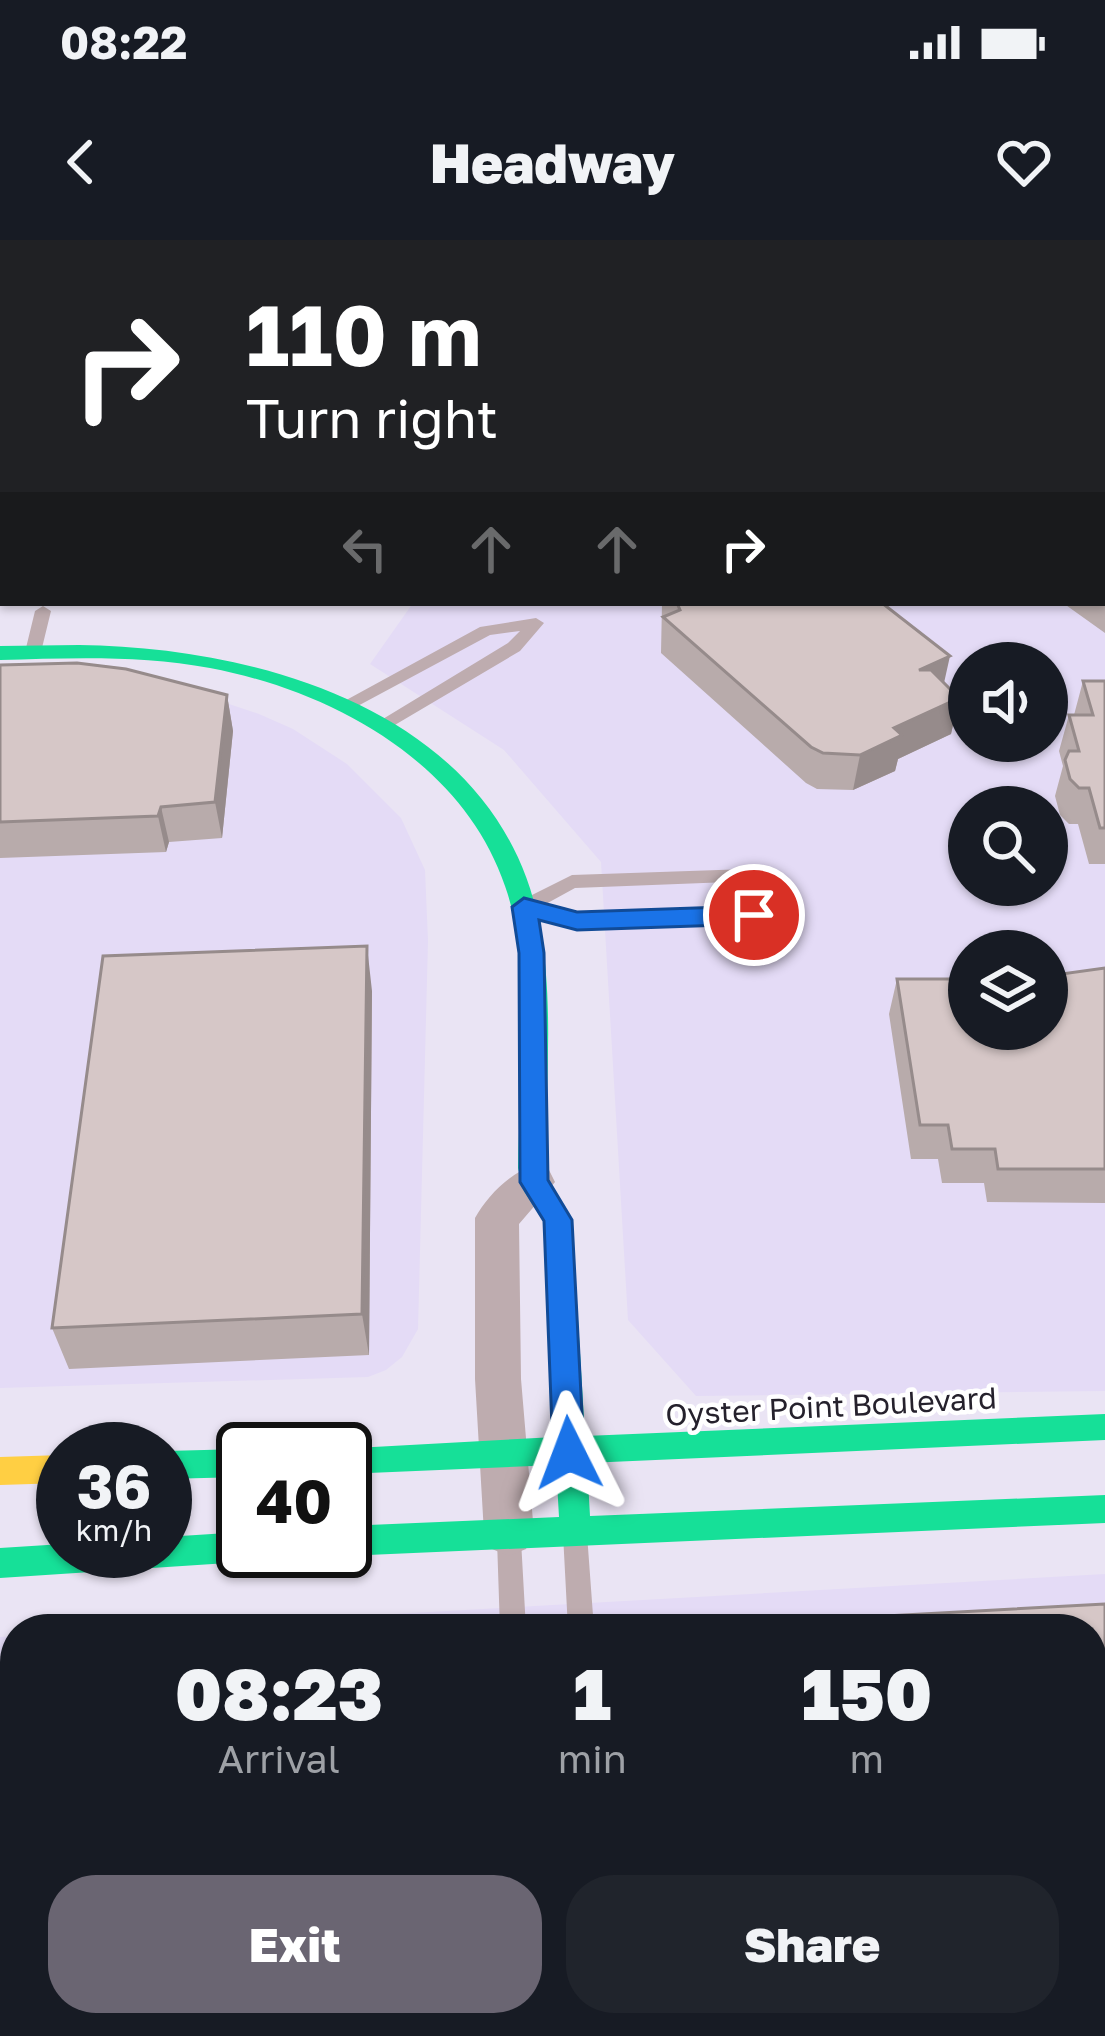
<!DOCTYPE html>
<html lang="en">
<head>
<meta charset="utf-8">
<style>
  :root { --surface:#171b24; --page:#20242c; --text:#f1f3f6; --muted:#9ea1a6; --accent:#6a6572 }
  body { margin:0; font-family:"Golos Text",sans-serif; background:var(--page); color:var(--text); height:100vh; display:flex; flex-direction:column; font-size:45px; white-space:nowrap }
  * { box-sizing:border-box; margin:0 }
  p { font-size:39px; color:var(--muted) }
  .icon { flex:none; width:66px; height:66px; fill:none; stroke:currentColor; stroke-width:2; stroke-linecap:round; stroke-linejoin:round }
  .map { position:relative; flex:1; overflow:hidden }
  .side { position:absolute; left:0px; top:1374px; width:1107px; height:423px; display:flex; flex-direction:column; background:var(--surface); border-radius:48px 48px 0 0; box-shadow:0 3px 9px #0004 }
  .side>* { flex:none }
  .banner { position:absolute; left:0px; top:0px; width:1107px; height:366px; box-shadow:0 3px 9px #0004; background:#202124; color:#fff; overflow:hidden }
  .controls { position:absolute; left:948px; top:402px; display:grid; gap:24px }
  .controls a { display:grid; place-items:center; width:120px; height:120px; border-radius:50%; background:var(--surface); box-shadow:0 3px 9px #0004; font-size:60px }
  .speed { position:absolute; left:36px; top:1182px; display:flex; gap:24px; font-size:60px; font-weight:700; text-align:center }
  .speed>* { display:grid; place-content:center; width:156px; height:156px; border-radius:50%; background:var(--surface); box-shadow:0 3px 9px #0004; line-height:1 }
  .speed small { font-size:30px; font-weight:400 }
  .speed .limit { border:6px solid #111; border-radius:18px; background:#fff; color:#111 }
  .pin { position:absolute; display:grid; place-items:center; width:102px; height:102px; color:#fff; margin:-51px; border:6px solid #fff; border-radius:50%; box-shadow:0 3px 12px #0007 }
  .me { position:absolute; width:132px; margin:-66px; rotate:357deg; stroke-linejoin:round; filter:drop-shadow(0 0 9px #0008) }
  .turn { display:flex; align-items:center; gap:42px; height:252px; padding:0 48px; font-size:54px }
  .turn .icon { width:156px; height:156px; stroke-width:2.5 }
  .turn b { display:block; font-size:84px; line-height:102px }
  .lanes { display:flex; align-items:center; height:114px; padding:0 48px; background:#0003; justify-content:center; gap:60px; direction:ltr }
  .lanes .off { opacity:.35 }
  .eta { display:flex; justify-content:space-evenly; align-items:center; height:204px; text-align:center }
  .eta b { font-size:72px; font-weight:800; line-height:84px }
  .cta { display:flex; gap:24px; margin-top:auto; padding:24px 48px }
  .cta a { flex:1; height:138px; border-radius:48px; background:var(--accent); color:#fff; font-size:48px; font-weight:800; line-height:138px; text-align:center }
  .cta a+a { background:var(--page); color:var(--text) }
  .status { display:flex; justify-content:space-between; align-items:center; height:84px; padding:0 60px; background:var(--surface); direction:ltr }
  .status svg { height:33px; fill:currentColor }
  header { display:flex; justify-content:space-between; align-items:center; height:156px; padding:0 48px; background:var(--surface); font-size:54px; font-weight:800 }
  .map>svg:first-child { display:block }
</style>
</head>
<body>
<div class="status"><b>08:22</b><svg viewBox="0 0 49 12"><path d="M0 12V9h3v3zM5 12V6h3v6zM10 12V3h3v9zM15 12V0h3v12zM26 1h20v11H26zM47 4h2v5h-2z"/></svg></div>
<header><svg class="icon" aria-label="back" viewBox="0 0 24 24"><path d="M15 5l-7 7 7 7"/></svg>Headway<svg class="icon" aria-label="heart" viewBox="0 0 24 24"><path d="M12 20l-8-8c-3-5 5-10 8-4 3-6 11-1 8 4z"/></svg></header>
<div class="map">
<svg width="1105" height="1796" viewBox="0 0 1105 1796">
  <rect width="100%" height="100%" fill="#eae4f4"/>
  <path fill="#e4dbf6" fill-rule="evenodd" d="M1105 56V1151L696 1156 628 1080 601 622 504 510 370 424 413 363H1104ZM969 423H1047V501H969ZM969 567H1047V645H969ZM969 711H1047V789H969Z
    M0 434 223 462 259 474 293 489 347 524 401 578 425 630 428 701 418 1089 402 1117 386 1130 368 1137 0 1148Z
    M1105 1334V1796H0V1397L15 1396V1782H1092V1389H125Z"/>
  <path fill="#96bfe4" d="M135 0H770L125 3Z"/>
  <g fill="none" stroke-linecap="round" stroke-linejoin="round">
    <path stroke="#b4aab1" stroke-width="6" stroke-dasharray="6 4.5" stroke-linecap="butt" d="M41 0 48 3
      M61 3 71 0
      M811 3 820 0"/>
    <path fill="#beacaf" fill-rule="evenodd" d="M43 366 51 371 41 412 33 417 25 412 35 371Z
      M536 378 544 383 520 411 388 489 382 491 373 485 508 403 520 391 490 395 354 468 348 469 339 464 480 387Z
      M748 629 755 631 757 636 755 641 575 648 544 665 577 674 755 668 764 675 755 682 577 688 518 672 516 667 518 662 572 635Z
      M575 1283 584 1286 587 1294 594 1389H568L563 1294 566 1286Z
      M509 1289 518 1292 521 1300 526 1389H500L497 1300 500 1292Z
      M511 1782H541L542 1796H512Z
      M592 1782H622L623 1796H593Z"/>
    <path fill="#beacaf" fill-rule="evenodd" d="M534 925 549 930 555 942 519 984 521 1139 534 1293 526 1309 509 1316 492 1309 484 1293 475 1139V978C487 956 510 933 534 925Z"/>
    <path fill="#16e098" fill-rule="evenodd" d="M79 405C263 407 498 474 539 683 555 763 545 847 546 928L551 948 572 980 585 1196 1105 1174V1200L587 1223 590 1276 1105 1255V1283L345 1316 334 1311H345V1286L559 1277 556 1225 345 1234V1209H337L555 1197 544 982 524 951 518 928C519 836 536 734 505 646 463 522 332 451 210 428 141 415 70 418 0 420V406Z
      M243 1209V1237L165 1239V1211Z
      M243 1292V1311H257L243 1322 0 1338V1308L63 1304V1311H165V1297Z"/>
    <path fill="#ffcf43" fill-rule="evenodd" d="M63 1215V1243L0 1245V1217Z"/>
  </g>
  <path fill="#b8abab" d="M1104 223H1105V393L1063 363H1104Z
    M662 363H882L944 443 959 458 951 494 898 519 895 531 853 550 817 549 806 543 661 413Z
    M0 425 227 455 233 491 222 598 169 602 166 612 0 618Z
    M1083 441H1105V624H1089L1078 584H1069L1060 575 1055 556 1063 526 1059 511 1069 475H1074Z
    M1105 728V963L987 962 984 943H942L938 919H911L889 774 897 739 969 789Z
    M372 751 369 1115 69 1129 52 1088Z
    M1105 1364V1766L1092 1765V1389Z
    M0 1436H15V1765L10 1766 6 1795H0Z
    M74 1782H277L83 1792Z"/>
  <path fill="#968b8b" d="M950 416 942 452 919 430Z
    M227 455 233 491 222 598 215 562Z
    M959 458 951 494 898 519 895 531 853 550 860 515 894 488Z
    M161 567 169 602 166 612 158 576Z
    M367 706 372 751 369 1115 362 1074Z
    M0 1756 10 1766 6 1795 0 1789Z"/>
  <path fill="#d6c7c7" stroke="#968b8b" stroke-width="3" d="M1104 223H1105V350L1104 349Z
    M677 363H882L950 416 919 430H931L959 458 894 488 902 495 860 515 823 513 811 507 663 377 680 370Z
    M77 423 126 429 227 455 215 562 161 567 158 576 0 582V425Z
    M1083 441H1105V588H1100L1089 548H1079L1070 539 1065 520 1069 511H1079L1069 475H1093Z
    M367 706 362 1074 52 1088 103 716Z
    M1105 728V929H998L995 909H952L948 885H920L897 739H969V789H1047V736Z
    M1105 1364V1746L1092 1744V1389H646Z
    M0 1436H15V1746L0 1747Z"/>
  <path fill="#1a73e8" stroke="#114b97" stroke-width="3" d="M524 658 577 672 754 666 767 675 754 684 577 690 539 680 544 713 548 940 572 980 584 1213 580 1222 569 1226 558 1222 553 1213 544 981 520 942 519 713 512 667Z"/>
  <g text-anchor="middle" stroke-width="9" stroke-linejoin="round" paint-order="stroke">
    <g font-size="30" fill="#25212c" stroke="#fff">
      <text transform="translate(831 1167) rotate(-3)" y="10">Oyster Point Boulevard</text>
    </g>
  </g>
</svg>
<div class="controls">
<a><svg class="icon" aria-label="sound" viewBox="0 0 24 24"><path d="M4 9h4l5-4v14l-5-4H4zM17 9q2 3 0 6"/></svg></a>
<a><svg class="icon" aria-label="search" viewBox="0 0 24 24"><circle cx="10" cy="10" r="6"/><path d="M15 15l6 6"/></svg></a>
<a><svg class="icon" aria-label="layers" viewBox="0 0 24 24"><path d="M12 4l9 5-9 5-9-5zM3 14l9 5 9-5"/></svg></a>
</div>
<div class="speed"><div>36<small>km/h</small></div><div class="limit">40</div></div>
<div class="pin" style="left:754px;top:675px;background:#d93025"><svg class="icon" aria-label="arrive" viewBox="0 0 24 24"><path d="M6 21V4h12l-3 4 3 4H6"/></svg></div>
<svg class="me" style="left:569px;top:1213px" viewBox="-20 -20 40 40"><path d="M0-17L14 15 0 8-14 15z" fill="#1a73e8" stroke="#fff" stroke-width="4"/></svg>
<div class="banner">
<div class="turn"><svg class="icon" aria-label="right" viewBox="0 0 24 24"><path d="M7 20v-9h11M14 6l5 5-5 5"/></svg><div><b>110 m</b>Turn right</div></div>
<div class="lanes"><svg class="icon off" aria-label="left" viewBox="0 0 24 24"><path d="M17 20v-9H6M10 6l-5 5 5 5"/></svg><svg class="icon off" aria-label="ahead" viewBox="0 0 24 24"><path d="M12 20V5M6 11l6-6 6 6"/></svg><svg class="icon off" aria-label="ahead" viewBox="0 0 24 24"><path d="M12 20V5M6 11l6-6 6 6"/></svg><svg class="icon" aria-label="right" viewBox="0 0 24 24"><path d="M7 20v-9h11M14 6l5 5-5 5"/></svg></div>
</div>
<section class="side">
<div class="eta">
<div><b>08:23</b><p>Arrival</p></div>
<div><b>1</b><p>min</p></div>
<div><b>150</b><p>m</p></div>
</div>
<div class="cta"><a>Exit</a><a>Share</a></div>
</section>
</div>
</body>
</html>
